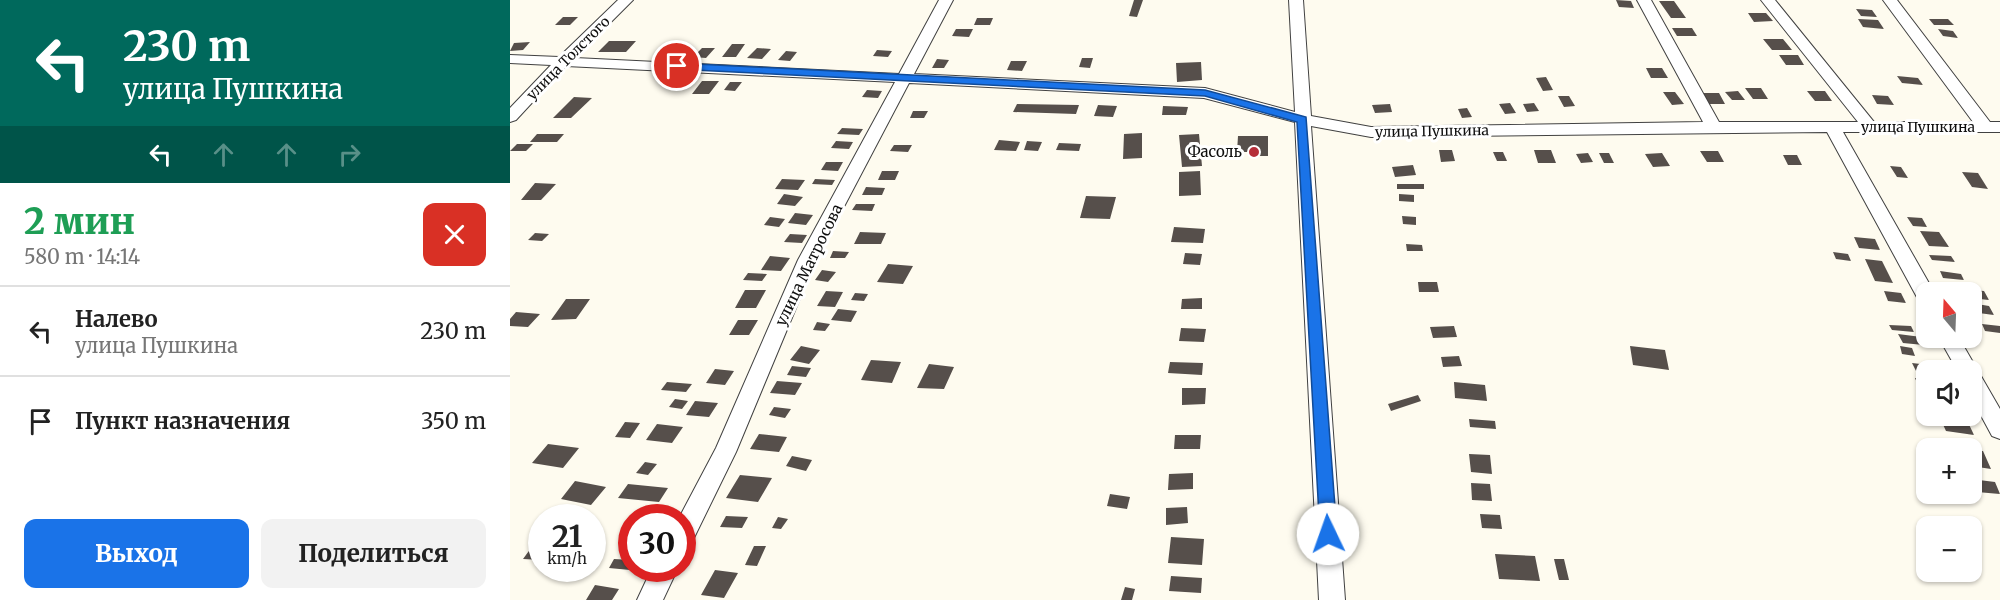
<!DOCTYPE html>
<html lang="ru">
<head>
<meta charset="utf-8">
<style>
  :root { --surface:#fff; --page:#f2f2f2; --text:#222; --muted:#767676; --line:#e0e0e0; --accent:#1a73e8 }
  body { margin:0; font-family:Merriweather,serif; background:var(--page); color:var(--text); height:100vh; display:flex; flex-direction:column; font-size:22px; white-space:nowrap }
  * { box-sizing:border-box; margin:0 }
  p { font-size:20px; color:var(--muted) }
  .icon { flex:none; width:33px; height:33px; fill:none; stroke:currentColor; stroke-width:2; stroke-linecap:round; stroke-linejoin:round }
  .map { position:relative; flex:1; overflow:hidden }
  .drawer { display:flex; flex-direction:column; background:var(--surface); width:510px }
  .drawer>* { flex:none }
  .top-card { background:#00695c; color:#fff; overflow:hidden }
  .needle { width:39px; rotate:341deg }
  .tools { position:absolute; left:1406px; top:282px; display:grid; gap:12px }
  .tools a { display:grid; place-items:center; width:66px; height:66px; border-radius:12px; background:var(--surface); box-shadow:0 2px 4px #0004; font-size:30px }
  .speed { position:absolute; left:18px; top:504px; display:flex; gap:12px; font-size:30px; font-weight:700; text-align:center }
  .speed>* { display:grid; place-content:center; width:78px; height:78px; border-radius:50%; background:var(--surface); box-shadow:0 2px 4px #0004; line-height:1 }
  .speed small { font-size:15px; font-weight:400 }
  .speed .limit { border:9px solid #d22; background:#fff; color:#111 }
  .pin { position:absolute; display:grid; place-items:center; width:51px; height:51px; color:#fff; margin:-26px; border:3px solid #fff; border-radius:50%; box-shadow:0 2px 6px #0007 }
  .me { position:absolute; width:66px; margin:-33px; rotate:357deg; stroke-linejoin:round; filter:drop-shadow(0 0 4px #0008) }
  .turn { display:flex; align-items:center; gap:21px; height:126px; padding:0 24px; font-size:27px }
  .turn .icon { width:78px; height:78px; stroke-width:2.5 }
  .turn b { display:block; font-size:42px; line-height:51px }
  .lanes { display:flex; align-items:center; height:57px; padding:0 24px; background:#0003; justify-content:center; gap:30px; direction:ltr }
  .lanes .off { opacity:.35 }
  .round { display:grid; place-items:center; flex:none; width:63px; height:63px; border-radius:12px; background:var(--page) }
  .summary { display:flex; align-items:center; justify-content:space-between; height:102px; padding:0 24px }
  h1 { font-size:36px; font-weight:800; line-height:45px; color:#1e9e55 }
  .cta { display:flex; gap:12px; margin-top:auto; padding:12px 24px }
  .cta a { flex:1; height:69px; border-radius:12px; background:var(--accent); color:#fff; font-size:24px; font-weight:800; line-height:69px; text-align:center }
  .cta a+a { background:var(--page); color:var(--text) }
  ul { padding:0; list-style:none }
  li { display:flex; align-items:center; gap:18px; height:90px; padding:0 24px; border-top:2px solid var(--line) }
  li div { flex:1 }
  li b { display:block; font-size:22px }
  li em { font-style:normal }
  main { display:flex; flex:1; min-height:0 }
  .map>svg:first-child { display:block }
</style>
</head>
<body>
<main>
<section class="drawer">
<div class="top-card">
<div class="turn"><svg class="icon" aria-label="left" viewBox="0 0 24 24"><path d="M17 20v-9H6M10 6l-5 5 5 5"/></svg><div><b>230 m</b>улица Пушкина</div></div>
<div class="lanes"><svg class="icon" aria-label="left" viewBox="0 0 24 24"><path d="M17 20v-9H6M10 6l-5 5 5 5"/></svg><svg class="icon off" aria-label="ahead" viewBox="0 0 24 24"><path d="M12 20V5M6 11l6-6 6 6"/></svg><svg class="icon off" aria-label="ahead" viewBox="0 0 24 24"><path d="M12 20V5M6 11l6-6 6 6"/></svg><svg class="icon off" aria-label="right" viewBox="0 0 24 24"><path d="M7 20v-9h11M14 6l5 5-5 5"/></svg></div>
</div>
<div class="summary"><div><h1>2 мин</h1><p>580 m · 14:14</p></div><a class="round" style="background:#d93025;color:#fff"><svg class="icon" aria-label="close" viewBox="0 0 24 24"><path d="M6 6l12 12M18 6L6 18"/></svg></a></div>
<ul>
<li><svg class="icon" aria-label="left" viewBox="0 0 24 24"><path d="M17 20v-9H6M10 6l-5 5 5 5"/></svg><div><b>Налево</b><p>улица Пушкина</p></div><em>230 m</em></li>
<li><svg class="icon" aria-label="arrive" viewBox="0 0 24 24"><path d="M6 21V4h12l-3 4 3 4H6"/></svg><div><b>Пункт назначения</b></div><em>350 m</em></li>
</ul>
<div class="cta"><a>Выход</a><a>Поделиться</a></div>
</section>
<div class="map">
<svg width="1490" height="600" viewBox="0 0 1490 600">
  <rect width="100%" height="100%" fill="#fefbef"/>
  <path fill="#564f4b" d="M624 0H633L627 17 619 16Z
    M1106 0 1121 1 1124 8 1109 7Z
    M1149 1H1164L1176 18H1161Z
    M1346 9 1362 10 1367 17 1351 16Z
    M1238 13H1256L1263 21 1244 22Z
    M53 17H68L60 25H45Z
    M467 18H483L480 25H464Z
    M1348 19 1368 20 1374 29 1353 27Z
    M1419 19H1438L1444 25H1424Z
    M1162 28H1182L1187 36H1167Z
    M446 29H463L459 37 442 36Z
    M1428 29 1443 31 1448 38 1433 36Z
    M1253 39H1273L1282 50H1262Z
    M99 41H126L116 52H88Z
    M20 42 13 50 0 51 4 43Z
    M222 44H235L226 57H212Z
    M192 48H205L196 58 183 57Z
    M247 48 261 49 252 59 237 58Z
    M367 50 382 51 378 57 363 56Z
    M276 51 287 52 280 61 268 60Z
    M1269 55H1288L1294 65H1276Z
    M572 58H583L580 68 569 67Z
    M427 59 439 60 434 68H422Z
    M501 61H517L512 71 497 70Z
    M691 62 692 80 667 82 666 63Z
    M1136 68H1152L1158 78H1141Z
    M1387 76 1408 78 1413 85 1392 83Z
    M1036 77 1043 90 1033 91 1026 78Z
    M192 81H209L199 94H182Z
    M220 82H232L225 91 214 90Z
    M1235 88H1251L1258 99H1243Z
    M357 90 372 91 368 98 352 97Z
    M1228 91 1235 100H1222L1215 92Z
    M1297 91H1315L1322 101H1305Z
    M1153 92H1165L1174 104 1162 105Z
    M1193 93H1209L1215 104H1199Z
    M1362 95 1378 96 1384 105 1367 104Z
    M1048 96H1059L1065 106 1054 107Z
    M64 97 82 98 61 118H43Z
    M1000 103 1006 113 995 114 989 104Z
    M1024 103 1029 111 1017 112 1013 104Z
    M507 104 569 105 566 114 503 112Z
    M880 104 882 112 865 113 862 105Z
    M588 105 607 106 603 117 584 116Z
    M653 106 678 107 676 115H652Z
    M957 108 962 117 952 118 948 109Z
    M403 111H418L414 118H400Z
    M332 128 353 129 349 135 327 134Z
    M632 133V158L613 159 614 134Z
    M27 134H54L47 142H20Z
    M689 134 692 166 672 167 669 135Z
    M728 136H758V156H741V152H727Z
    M489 140 510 142 506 151 484 150Z
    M326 141 343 142 339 149 321 148Z
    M517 141 532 142 528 151 514 150Z
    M549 143 571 144 569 151 546 150Z
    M7 144H23L16 151H0Z
    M384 145H402L398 152 380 151Z
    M929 150H942L945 161 931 162Z
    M1024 150H1041L1046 163H1028Z
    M1190 151H1208L1214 162H1197Z
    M983 152H993L997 161H987Z
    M1078 153 1083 162 1071 163 1066 154Z
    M1089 153H1099L1104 163H1094Z
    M1152 153 1160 166 1143 167 1135 154Z
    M1273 155H1287L1292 165H1278Z
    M316 162H333L328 171 311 170Z
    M903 165 906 175 885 177 882 167Z
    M1380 166 1391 167 1398 178 1387 177Z
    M372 171H389L385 180H368Z
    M690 171 691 195 669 196V172Z
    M1452 172 1468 173 1478 189 1462 187Z
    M272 179 295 180 288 190 265 189Z
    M305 179 325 180 322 185 302 184Z
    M25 183 46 184 31 200H11Z
    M887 184H914V189H887Z
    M356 187 375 188 372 195H352Z
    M274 194 293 197 285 206 267 204Z
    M889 194 904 195V202L889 201Z
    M576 196 606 197 600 219 570 218Z
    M346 204H365L362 211 342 210Z
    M285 213 303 215 296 225 278 223Z
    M892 216 906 217V225L893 224Z
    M260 217 275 219 269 227 254 225Z
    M1397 217 1412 218 1417 227 1403 226Z
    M664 227 695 229 693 243 661 242Z
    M1410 231 1429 232 1439 247 1419 246Z
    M350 232 376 233 371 244H344Z
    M25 233 39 234 32 241 18 240Z
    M280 234 297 235 292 243 274 242Z
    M1344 237 1365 239 1370 250 1349 248Z
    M896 244 912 245 913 251H897Z
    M323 251 339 252 335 258H320Z
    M1323 252 1338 254 1341 261 1326 259Z
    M675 253 692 254 690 265 673 264Z
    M1419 255 1441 256 1445 262 1422 260Z
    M260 256 280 258 271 271 251 270Z
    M1355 259 1372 261 1383 283 1365 281Z
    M378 264 403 266 393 284 367 282Z
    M312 270 326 272 318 282 305 280Z
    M1430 271 1451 274 1454 280 1433 278Z
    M238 273 257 274 252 281 233 280Z
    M908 282H927L929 292H909Z
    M1450 289 1474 291 1479 300 1461 298V292H1452Z
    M235 290H256L246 308H225Z
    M316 291 333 292 325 307 307 306Z
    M1374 291 1391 293 1396 303 1378 301Z
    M345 293 358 294 354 301 341 300Z
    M692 298V309H671L672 299Z
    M56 299H80L66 319 41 320Z
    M1461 303 1479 306 1484 315 1461 312Z
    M328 309 347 311 341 322 321 320Z
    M6 312 30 314 18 327 0 326V319Z
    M228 320H248L239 335H219Z
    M307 322 320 324 315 331 303 330Z
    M1472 324 1490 326V333L1475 331Z
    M1379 325 1401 326 1404 332 1382 330Z
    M944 326 947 337 923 338 920 327Z
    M671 328 696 329 694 342 669 341Z
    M1388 334 1419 338 1424 346 1393 343Z
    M291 346 310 350 299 364 280 360Z
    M1120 346 1155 350 1159 370 1123 365Z
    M1390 346 1402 348 1405 356 1392 354Z
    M949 356 952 366 933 367 931 357Z
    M361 360 391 362 382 383 351 380Z
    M660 362 693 363 692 375 658 373Z
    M1402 363 1419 365 1421 370H1416V373L1406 371Z
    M419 364 444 367 434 389 407 388Z
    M282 366 301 368 296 377 277 375Z
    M205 369 224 371 215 385 196 383Z
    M1405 378 1416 379V396L1412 395Z
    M267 381 292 383 285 395 260 393Z
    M157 382 182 384 176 392 151 390Z
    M944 382 975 385 977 401 945 398Z
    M672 388H696L695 404 672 405Z
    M908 395 911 401 881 411 878 404Z
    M165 399 178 401 172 409 159 407Z
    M185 401 208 403 199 417 176 415Z
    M264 407 281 409 275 418 259 415Z
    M1429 416H1455L1464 435 1436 431Z
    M959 419 985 421 986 429 960 427Z
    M115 422 130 423 120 438 105 437Z
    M147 424 173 427 162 443 136 440Z
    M249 434 277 437 269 452 240 449Z
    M665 435H691L690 449H664Z
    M38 444 69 448 53 468 22 463Z
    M1461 450 1473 451 1481 469 1461 466Z
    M959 454 980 455 982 474 961 472Z
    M282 456 302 460 296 471 276 466Z
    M135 462 147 464 138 475 126 473Z
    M683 473V489L658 490 659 474Z
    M230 475 262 478 248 502 216 498Z
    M1461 479 1485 482 1490 494 1467 492Z
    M65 481 96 487 81 505 51 499Z
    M961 483 980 484 982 501 962 500Z
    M118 484 158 488 149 502 108 498Z
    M600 494 620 497 617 509 597 506Z
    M677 507 678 523 656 525V508Z
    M970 514 990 515 992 529 972 528Z
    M216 516 238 517 232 528 210 527Z
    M268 517 278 519 271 529 262 528Z
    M122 524V541L111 539Z
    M32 533V560L13 559Z
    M661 537 694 539 692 565 658 563Z
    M244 546H256L247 566 235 565Z
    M985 554 1025 556 1030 581 989 579Z
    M104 559 122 560V567L120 570 99 568Z
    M1044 559H1054L1059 580H1049Z
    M205 570 228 573 214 598 191 595Z
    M661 576 692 578 691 593 659 591Z
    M85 585 109 589 102 600H76Z
    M615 587 625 589 622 600H611Z"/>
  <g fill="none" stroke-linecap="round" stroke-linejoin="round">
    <defs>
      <path id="minor" d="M108 0H123L65 58 389 74 429 0H443L404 74 695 88 785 112 779 0H793L801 116 861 127 1193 122 1127 0H1141L1209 122H1348L1251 0H1265L1364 122H1463L1373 0H1387L1480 122H1490V132H1333L1424 292H1416V303L1409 301 1317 132 861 137 801 126 835 600H809L785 122 694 98 399 83 306 260 226 452 181 544 172 547V518H169L206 448 288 260 385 82 56 66 6 120 0 122V108L41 65 0 63V55L49 57Z
        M1429 338H1449L1490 409V439L1482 436 1461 397V370H1447Z
        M142 568H168L153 600H127Z"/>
    </defs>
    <use href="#minor" stroke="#414141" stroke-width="2"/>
    <use href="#minor" fill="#fff" fill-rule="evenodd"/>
  </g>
  <path fill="#1a73e8" stroke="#114b97" stroke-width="1.5" d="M167 63 695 90 796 117 827 534 824 539 818 542 812 539 810 534 787 122 695 96 164 69 162 66Z"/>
  <circle fill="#b52e39" stroke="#fff" stroke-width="2" cx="744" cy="152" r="6"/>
  <g text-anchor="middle" stroke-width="6" stroke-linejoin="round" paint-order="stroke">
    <g font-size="14" fill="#0e0e0e" stroke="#fff">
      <text transform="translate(58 58) rotate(-45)" y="5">улица Толстого</text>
      <text x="1408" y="132">улица Пушкина</text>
      <text transform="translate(922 131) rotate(-1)" y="5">улица Пушкина</text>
    </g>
    <g font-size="15" fill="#0e0e0e" stroke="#fff" text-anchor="end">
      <text x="732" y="157">Фасоль</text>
    </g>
    <g font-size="15" fill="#0e0e0e" stroke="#fff">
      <text transform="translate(299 265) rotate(-64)" y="5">улица Матросова</text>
    </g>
  </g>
</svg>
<div class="tools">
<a><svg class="needle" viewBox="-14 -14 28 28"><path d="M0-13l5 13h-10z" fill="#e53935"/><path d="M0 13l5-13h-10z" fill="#767676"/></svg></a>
<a><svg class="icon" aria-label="sound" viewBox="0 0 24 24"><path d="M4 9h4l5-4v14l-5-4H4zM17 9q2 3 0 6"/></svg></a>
<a>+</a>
<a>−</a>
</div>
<div class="speed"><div>21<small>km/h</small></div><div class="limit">30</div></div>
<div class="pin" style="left:167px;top:66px;background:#d93025"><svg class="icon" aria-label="arrive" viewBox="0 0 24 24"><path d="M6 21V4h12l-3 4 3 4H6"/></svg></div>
<svg class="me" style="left:818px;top:534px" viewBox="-20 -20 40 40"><circle r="19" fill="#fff"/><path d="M0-13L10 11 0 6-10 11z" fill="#1a73e8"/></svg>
</div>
</main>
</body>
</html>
